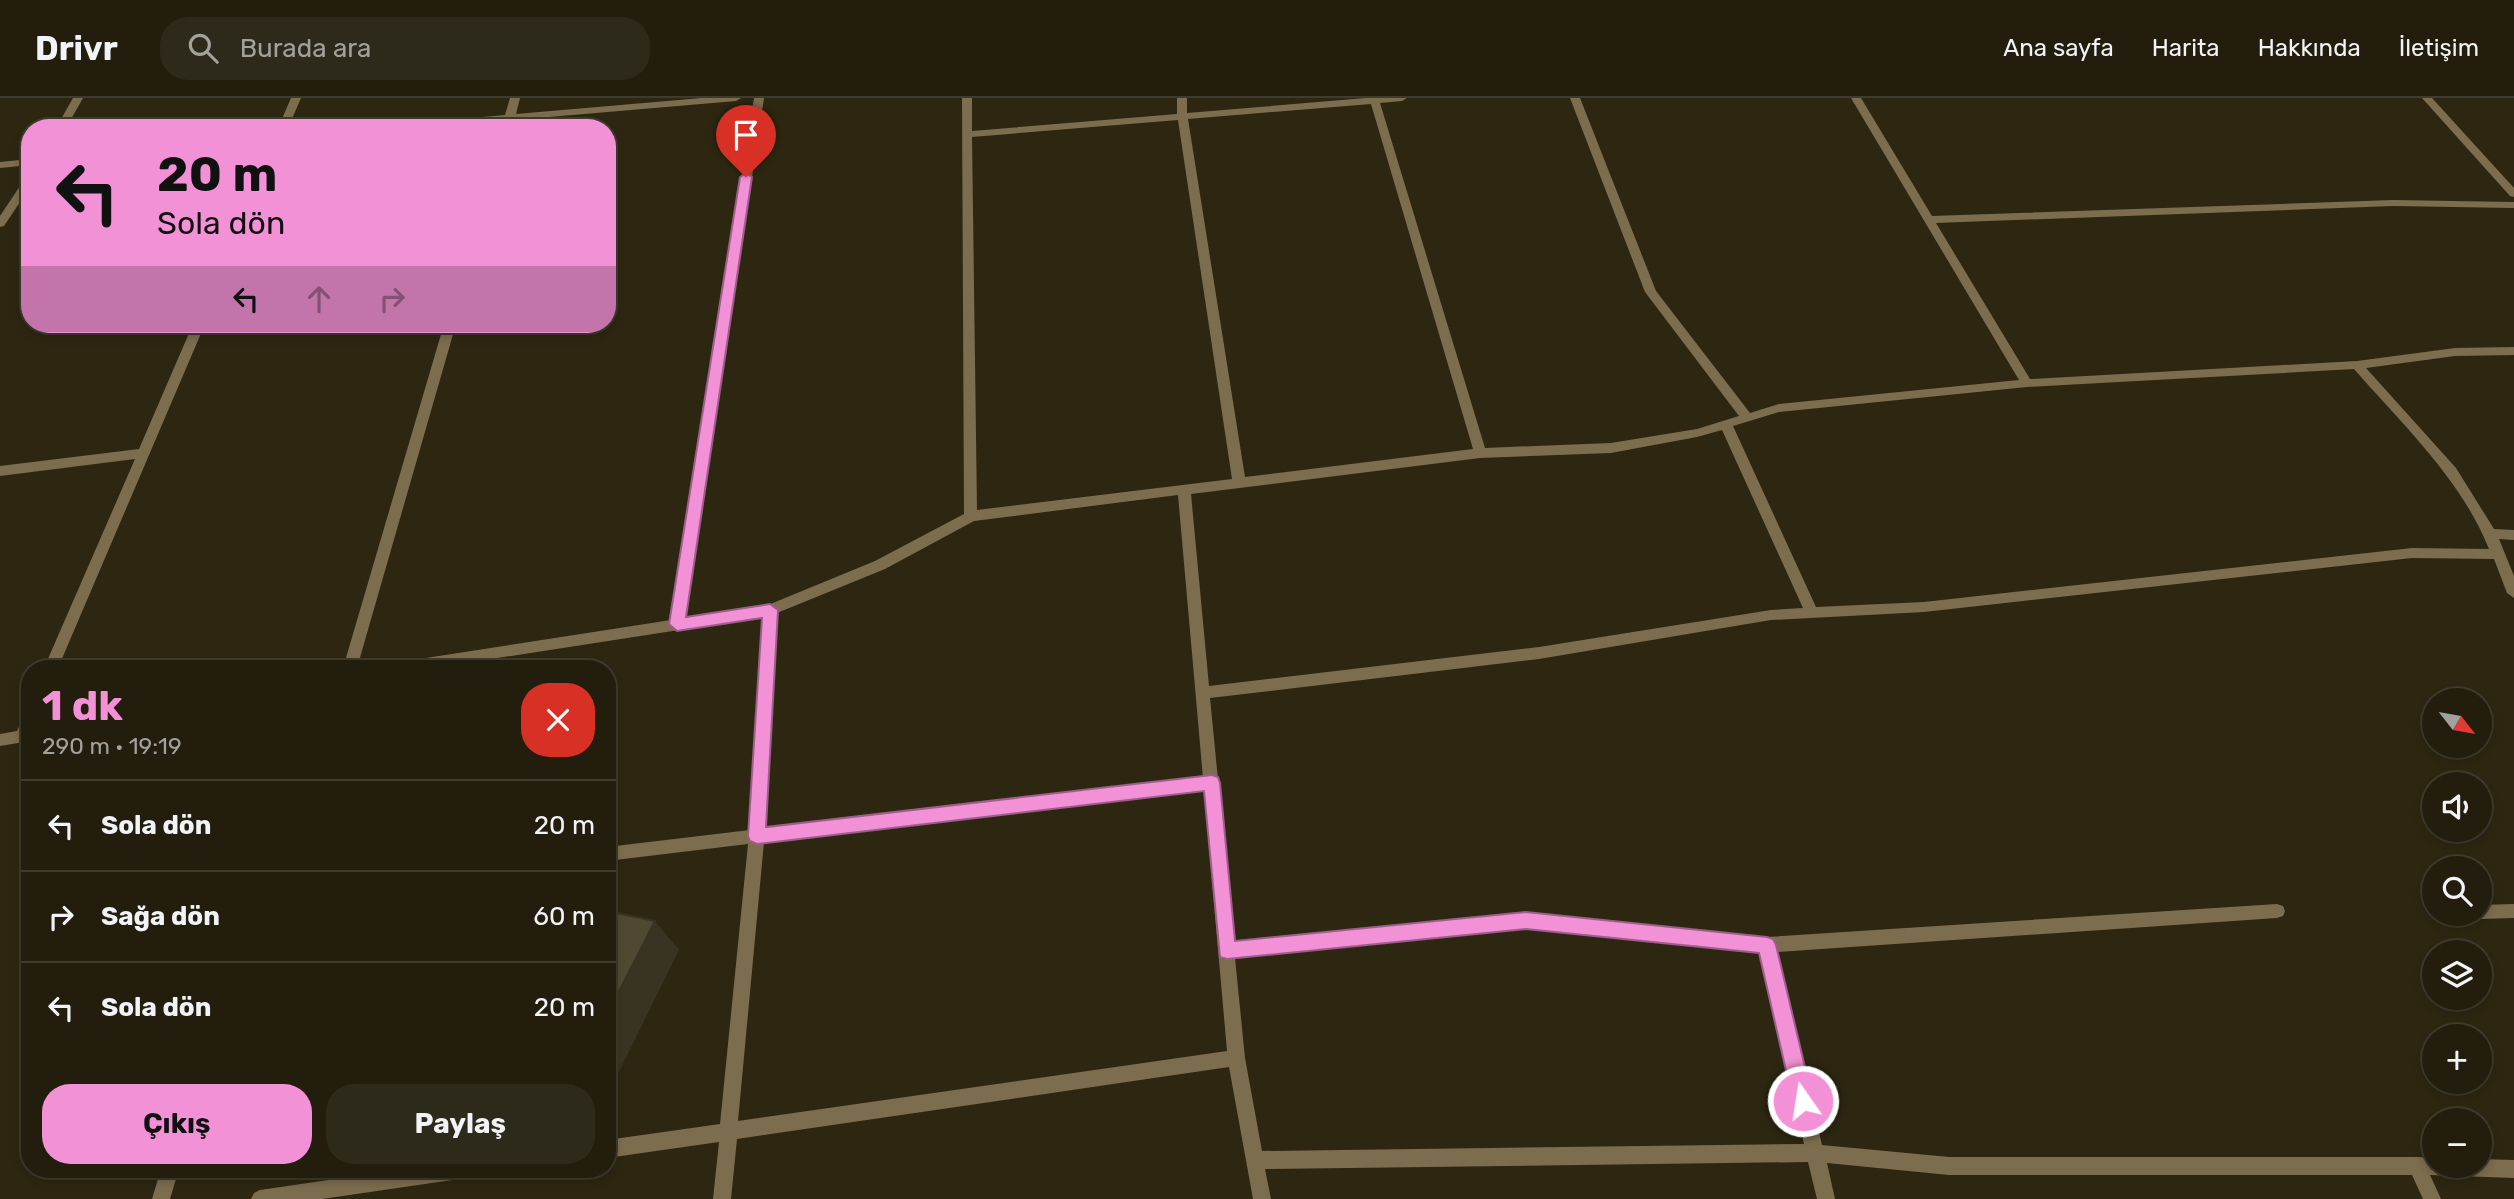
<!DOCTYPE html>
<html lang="tr">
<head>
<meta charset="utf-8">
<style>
  :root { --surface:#221d0d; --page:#2e2a1b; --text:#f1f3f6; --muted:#a2a29d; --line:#3f3b2e; --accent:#f391d6 }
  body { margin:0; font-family:Rubik,sans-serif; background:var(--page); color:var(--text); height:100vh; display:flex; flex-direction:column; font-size:26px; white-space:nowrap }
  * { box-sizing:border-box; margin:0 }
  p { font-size:23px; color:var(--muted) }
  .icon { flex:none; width:38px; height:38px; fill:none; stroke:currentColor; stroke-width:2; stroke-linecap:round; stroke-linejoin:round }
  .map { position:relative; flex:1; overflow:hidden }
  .drawer { position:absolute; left:21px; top:562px; width:595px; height:518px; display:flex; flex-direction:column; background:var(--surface); border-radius:28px; box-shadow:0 4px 10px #0003,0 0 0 2px var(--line) }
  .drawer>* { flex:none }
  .banner { position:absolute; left:21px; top:21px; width:595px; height:214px; border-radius:28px; box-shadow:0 4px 10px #0003,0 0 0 2px var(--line); background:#f391d6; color:#111; overflow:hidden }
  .needle { width:46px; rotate:121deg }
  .fabs { position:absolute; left:2422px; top:590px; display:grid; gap:14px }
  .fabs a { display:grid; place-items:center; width:70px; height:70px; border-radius:50%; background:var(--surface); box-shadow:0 4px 10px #0003,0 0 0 2px var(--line); font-size:35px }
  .pin { position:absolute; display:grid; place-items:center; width:60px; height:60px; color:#fff; margin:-72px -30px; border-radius:50% 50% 50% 0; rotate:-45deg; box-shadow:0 0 7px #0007 }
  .pin .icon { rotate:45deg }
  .me { position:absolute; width:77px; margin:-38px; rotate:347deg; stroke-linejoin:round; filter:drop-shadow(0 0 5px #0008) }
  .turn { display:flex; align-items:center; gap:24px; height:147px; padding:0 21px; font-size:32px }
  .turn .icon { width:91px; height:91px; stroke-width:2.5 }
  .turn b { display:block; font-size:49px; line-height:60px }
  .lanes { display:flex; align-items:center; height:66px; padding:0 21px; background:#0003; justify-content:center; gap:35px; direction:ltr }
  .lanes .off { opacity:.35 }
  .round { display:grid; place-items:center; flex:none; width:74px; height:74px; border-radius:28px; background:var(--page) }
  .overview { display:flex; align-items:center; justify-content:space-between; height:119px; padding:0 21px }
  h1 { font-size:42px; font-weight:700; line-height:52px; color:var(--accent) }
  .button { display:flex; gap:14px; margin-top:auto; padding:14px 21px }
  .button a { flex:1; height:80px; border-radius:28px; background:var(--accent); color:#111; font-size:28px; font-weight:700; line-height:80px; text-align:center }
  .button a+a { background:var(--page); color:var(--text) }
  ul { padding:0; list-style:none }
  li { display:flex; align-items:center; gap:21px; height:91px; padding:0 21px; border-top:2px solid var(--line) }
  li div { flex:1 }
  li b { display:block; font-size:26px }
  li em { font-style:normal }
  header { display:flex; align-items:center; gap:42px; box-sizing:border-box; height:98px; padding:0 35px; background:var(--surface); border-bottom:2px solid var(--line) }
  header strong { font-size:33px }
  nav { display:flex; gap:38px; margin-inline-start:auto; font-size:24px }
  .search { width:490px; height:63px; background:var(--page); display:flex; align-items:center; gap:18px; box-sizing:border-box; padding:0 24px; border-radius:28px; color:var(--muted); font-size:26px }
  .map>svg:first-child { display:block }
</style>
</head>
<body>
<header>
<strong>Drivr</strong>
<div class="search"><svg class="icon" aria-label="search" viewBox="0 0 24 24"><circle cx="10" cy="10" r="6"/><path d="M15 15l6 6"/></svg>Burada ara</div>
<nav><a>Ana sayfa</a><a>Harita</a><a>Hakkında</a><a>İletişim</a></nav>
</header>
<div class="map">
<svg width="2514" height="1101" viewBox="0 0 2514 1101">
  <rect width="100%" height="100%" fill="#2d2711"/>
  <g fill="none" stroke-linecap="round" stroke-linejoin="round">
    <path fill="#7d6d4f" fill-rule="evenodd" d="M73 0H83L66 30H56Z
      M291 0H301L288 30H278Z
      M510 0H520L516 16 702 0H741L736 3 514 22 512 30H502L504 23 430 30H387L392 27 505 17Z
      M754 0H764L685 520 768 507 875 463 964 416 962 0H972V33L1177 16V0H1187V15L1366 0H1407L1402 3 1380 5 1485 350 1611 345 1697 331 1739 318 1645 194 1570 0H1580L1656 193 1750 315 1779 306 2019 282 1851 0H1861L1932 118 2393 102 2514 104V110L2393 108 1936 125 2030 281 2357 263 2455 250 2514 249V257L2455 258 2366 270 2456 370 2494 431 2514 432V442L2499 441 2514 478V500L2507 495 2494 461 2412 460 1924 514 1771 522 1539 561 1210 600 1234 845 1526 815 1767 839 2277 806 2283 808 2285 813 2283 818 2277 820 1777 854 1822 1047 1949 1059H2417L2434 1060V1068H2480V1061L2514 1062V1080L2430 1077 2441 1101H2423L2412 1077H1949L1827 1065 1835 1101H1817L1808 1064 1265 1071 1271 1101H1253L1229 969 737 1041 731 1101H713L719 1044 607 1060V1042L720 1026 748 746 607 763V749L750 732 763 519 433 570H393L395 566 400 564 671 522ZM1371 6 1473 351 1245 379 1188 21ZM1178 22 1232 381 977 412 972 39ZM2354 271C2403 327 2461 381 2489 451L2412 450 1924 504 1816 509 1733 328 1779 314 2027 289ZM1722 332 1803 510 1771 512 1539 549 1209 588 1191 396 1480 360 1611 355 1697 339ZM1178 397 1203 680 765 731 777 515 885 471 974 423ZM1204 692 1227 953 738 1023 764 744ZM1526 829 1760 854 1804 1046 1262 1053 1245 960 1235 860Z
      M2422 0H2432L2514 90V99L2510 98Z
      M30 61V67L0 70V64Z
      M30 78V89L4 128 0 129V118L26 79Z
      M193 226H205L58 570H44L135 361 0 378V368L139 351Z
      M444 226H456L357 570H343Z
      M30 614V643L0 648V636L17 633 25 616Z
      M2514 806V820L2481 821 2475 819 2474 816H2480L2481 807Z
      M161 1071H179L170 1101H152Z
      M404 1071H475L472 1077 466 1080 322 1101H251L254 1095 260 1092Z"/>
  </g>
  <path fill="#383323" d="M655 823 679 852 607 998V917Z"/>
  <path fill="#504932" stroke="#383323" stroke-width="2" d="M607 813 655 823 607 917Z"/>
  <path fill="#f391d6" stroke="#9e5e8b" stroke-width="2" d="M746 75 752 79 686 519 770 506 778 512 766 729 1212 677 1218 679 1220 685 1235 843 1526 814 1767 839 1773 841 1776 847 1813 1003 1810 1010 1803 1013 1796 1010 1793 1003 1759 855 1526 831 1227 861 1220 859 1204 693 757 746 750 743 748 738 762 520 677 533 669 526 740 79Z"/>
</svg>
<div class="fabs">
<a><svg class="needle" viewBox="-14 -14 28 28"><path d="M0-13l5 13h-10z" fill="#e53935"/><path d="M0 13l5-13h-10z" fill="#a2a29d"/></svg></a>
<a><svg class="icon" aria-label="sound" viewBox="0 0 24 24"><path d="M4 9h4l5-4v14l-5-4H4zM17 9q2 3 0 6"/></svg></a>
<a><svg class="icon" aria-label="search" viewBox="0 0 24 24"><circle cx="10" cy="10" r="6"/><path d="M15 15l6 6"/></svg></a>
<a><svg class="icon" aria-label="layers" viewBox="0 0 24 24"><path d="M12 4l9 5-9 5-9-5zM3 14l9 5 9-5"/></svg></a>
<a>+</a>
<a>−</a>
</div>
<div class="pin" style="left:746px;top:79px;background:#d93025"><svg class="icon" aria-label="arrive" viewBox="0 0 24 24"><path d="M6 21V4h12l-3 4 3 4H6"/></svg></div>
<svg class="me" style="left:1803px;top:1003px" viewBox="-20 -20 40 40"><circle r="17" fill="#f391d6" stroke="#fff" stroke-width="3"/><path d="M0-11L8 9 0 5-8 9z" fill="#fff"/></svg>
<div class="banner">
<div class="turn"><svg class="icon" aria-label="left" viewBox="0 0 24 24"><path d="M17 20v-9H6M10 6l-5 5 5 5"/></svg><div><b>20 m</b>Sola dön</div></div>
<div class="lanes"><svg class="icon" aria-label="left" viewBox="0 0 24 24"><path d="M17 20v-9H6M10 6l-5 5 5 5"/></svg><svg class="icon off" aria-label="ahead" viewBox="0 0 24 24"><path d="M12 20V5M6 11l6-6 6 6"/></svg><svg class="icon off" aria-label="right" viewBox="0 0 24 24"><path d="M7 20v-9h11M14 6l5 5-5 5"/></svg></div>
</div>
<section class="drawer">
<div class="overview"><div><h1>1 dk</h1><p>290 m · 19:19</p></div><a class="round" style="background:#d93025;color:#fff"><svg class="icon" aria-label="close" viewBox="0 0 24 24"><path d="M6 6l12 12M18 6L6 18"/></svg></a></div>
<ul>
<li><svg class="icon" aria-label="left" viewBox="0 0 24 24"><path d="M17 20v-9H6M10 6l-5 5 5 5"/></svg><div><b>Sola dön</b></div><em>20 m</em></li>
<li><svg class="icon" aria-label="right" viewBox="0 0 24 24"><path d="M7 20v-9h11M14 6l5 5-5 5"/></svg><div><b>Sağa dön</b></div><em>60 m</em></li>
<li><svg class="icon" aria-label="left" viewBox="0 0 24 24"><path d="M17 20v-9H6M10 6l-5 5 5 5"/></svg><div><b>Sola dön</b></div><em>20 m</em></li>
</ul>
<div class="button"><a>Çıkış</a><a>Paylaş</a></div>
</section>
</div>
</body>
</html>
